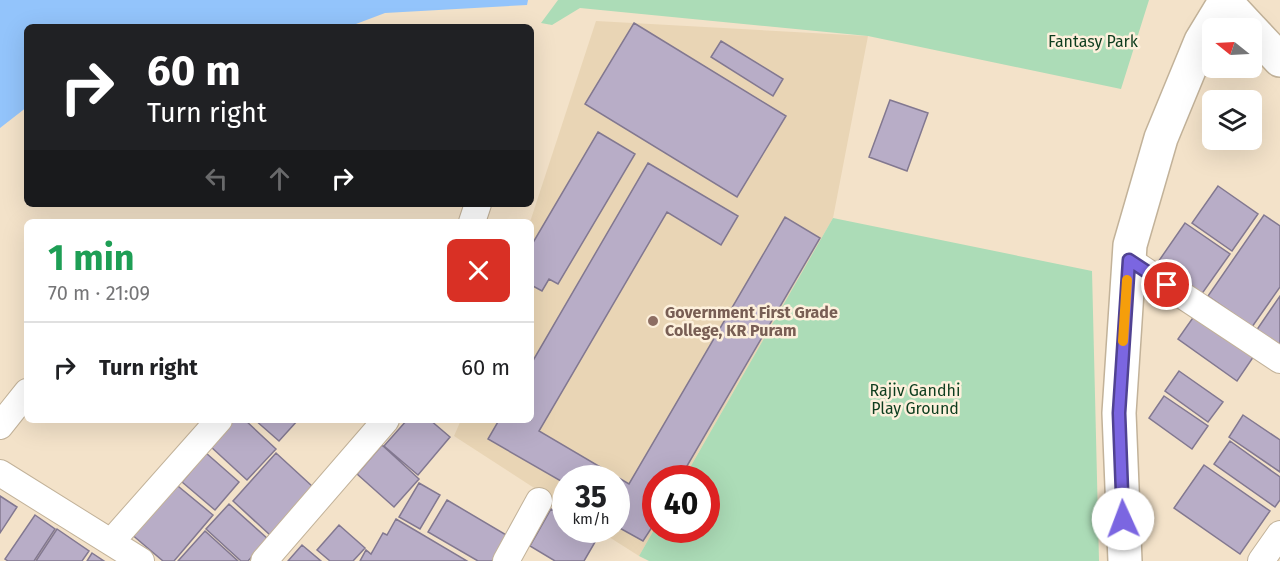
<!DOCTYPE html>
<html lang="en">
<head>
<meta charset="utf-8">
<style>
  :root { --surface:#fff; --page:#f6f6f6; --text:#202124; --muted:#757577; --line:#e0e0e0 }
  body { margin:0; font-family:"Fira Sans",sans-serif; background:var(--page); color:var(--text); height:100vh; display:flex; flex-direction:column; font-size:22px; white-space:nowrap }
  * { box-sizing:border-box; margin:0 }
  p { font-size:20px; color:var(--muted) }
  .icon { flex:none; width:33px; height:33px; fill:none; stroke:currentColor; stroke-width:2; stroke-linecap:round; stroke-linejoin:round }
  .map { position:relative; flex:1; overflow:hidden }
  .details { position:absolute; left:24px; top:219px; width:510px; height:204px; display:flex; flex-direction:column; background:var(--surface); border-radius:9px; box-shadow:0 6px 24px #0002 }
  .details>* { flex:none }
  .banner { position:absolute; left:24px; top:24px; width:510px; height:183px; border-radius:9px; box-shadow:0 6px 24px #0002; background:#202124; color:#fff; overflow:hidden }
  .needle { width:39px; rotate:288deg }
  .fabs { position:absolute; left:1202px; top:18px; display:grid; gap:12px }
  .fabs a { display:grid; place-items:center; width:60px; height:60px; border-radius:9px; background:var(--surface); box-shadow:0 6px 24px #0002; font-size:30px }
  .speed { position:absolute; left:552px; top:465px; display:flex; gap:12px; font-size:30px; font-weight:700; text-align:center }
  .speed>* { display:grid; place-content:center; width:78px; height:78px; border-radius:50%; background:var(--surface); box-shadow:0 6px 24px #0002; line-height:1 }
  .speed small { font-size:15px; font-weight:400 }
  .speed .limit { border:9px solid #d22; background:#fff; color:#111 }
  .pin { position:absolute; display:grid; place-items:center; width:51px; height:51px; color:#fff; margin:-26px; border:3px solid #fff; border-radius:50%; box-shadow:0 2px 6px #0007 }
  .me { position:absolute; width:66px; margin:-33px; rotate:358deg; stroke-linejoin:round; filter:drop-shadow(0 0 4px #0008) }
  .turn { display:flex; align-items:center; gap:21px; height:126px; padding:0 24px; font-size:27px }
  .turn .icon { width:78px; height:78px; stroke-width:2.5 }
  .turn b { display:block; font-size:42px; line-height:51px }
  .lanes { display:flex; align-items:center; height:57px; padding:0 24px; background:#0003; justify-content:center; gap:30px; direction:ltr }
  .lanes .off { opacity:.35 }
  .round { display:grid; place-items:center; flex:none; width:63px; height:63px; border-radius:9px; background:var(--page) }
  .summary { display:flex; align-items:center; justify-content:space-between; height:102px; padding:0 24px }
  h1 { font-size:36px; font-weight:700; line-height:45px; color:#1e9e55 }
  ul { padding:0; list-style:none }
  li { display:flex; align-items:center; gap:18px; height:90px; padding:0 24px; border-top:2px solid var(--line) }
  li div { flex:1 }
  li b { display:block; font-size:22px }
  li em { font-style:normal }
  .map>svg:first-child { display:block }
</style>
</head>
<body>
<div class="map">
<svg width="1280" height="561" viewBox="0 0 1280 561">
  <rect width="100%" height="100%" fill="#f3e2c9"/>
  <path fill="#e9d5b5" d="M596 21 868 36 833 218 684 478H656L655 528 639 556 598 530H616V478H566L565 508 454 436 461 420H531L530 222Z"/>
  <path fill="#acdcb7" d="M558 0H1149L1121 89 868 36 580 8 552 25 541 23Z
    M833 218 1092 271 1099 561H649L639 556 655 528 656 530H706V478H684Z"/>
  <path fill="#93c4fb" d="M0 0H528L527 5 385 13 348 27H27V107L0 128Z"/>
  <path fill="#b8adc7" stroke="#827890" stroke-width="1.5" d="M634 23 786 116 737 197 585 104Z
    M721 41 783 79 773 96 711 57Z
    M890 100 928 113 907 171 869 157Z
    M598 132 635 154 558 284 549 279 542 291 531 285V246Z
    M648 163 738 216 721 245 667 212 539 431 629 484 785 217 820 238 680 478H656V521L643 541 616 526V478H566V484L488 439 499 420H531V364Z
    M1218 186 1258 214 1232 251 1192 223Z
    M1264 215 1280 226V287L1252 327 1208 296Z
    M1185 223 1230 254 1201 295 1156 265Z
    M1280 296V347L1256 331Z
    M1197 312 1256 353 1237 381 1178 339Z
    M1179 371 1223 402 1208 422 1165 391Z
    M1164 396 1208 426 1192 449 1149 418Z
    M1243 415 1280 440V472L1229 437Z
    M233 420H245L276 449 247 480 210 446Z
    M255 420H298L279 441Z
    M407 420H430L450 437 418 475 384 446Z
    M1230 441 1280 477V500L1275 507 1214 464Z
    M382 445 419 479 394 507 357 474Z
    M206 453 239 482 215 510 182 482Z
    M276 453 313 487 270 535 233 501Z
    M1204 465 1270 511 1240 554 1174 508Z
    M173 482 213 515 174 561H163L130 533Z
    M419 483 440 495 420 529 399 517Z
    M0 496 17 507 0 533Z
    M447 500 508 536 494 561H478L428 532Z
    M229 504 268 539 248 561H241L206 529Z
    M551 509 566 517V530H586L598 537 584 561H555L530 546Z
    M35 515 55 529 34 561H8L5 559Z
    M396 519 467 561H360L366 550 371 554 383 533 387 535Z
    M339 525 365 548 353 561H330L317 550Z
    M57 529 89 551 82 561H36Z
    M205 531 238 561H178Z
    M302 545 321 561H288Z
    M92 553 104 561H87Z"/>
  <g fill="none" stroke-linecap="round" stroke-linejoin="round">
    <defs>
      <path id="street" d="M472 222 478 204
        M1129 260 1280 360
        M0 426 27 392
        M0 473 141 561
        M111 542 219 420
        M264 561 386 420
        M506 561 539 501
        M1261 561 1280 534"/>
      <path id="secondary" d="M1125 561 1119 413 1130 245 1161 138 1201 41 1226 0"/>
      <path id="highway" d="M1224 0 1250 28
        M1251 29 1280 60"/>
    </defs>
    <use href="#street" stroke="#c2b299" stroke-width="28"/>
    <use href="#secondary" stroke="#c2b299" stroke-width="36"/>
    <use href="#highway" stroke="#c2b299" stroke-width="36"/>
    <use href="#street" stroke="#fff" stroke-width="26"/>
    <use href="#secondary" stroke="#fff" stroke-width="33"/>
    <use href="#highway" stroke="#fff" stroke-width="33"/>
  </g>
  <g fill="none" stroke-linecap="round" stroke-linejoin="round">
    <defs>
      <path id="route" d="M1123 519 1119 413 1129 260 1167 285"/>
    </defs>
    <use href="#route" stroke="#504292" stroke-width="15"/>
    <use href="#route" stroke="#7b66e1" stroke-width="10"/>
    <path stroke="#f59e0b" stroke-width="10" d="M1123 341 1127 280"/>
  </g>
  <circle fill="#8d6e63" stroke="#fdf0dc" stroke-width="2" cx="653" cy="321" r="6"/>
  <g text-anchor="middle" stroke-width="5" stroke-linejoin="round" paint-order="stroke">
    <g font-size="16" fill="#0d3d1e" stroke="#fdf0dc">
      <text x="1093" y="47">Fantasy Park</text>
      <text x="915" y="396">Rajiv Gandhi<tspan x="915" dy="18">Play Ground</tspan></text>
    </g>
    <g font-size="16" font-weight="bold" fill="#785e54" stroke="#fdf0dc" text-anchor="start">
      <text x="665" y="318">Government First Grade<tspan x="665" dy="18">College, KR Puram</tspan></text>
    </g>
  </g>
</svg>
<div class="fabs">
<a><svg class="needle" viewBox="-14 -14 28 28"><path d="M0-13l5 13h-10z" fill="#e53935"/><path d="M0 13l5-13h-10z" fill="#757577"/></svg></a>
<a><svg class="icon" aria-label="layers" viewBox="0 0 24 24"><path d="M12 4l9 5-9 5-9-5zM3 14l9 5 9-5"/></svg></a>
</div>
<div class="speed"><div>35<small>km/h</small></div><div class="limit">40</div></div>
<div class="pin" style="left:1167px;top:285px;background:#d93025"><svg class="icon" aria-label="arrive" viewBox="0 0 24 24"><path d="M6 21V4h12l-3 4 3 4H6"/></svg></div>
<svg class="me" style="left:1123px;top:519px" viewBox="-20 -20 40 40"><circle r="19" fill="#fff"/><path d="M0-13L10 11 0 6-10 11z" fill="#7b66e1"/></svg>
<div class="banner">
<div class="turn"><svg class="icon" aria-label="right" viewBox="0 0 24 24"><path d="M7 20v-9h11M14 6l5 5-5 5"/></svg><div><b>60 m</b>Turn right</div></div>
<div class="lanes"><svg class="icon off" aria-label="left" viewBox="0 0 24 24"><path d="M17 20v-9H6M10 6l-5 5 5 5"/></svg><svg class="icon off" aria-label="ahead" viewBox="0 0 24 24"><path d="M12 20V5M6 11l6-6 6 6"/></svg><svg class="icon" aria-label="right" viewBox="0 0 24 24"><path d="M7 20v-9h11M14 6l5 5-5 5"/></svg></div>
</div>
<section class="details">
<div class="summary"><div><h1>1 min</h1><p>70 m · 21:09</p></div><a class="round" style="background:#d93025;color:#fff"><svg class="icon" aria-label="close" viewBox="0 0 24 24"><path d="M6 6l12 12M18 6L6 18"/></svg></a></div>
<ul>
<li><svg class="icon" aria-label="right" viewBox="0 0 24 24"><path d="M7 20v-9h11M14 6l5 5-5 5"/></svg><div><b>Turn right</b></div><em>60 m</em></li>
</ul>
</section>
</div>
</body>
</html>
